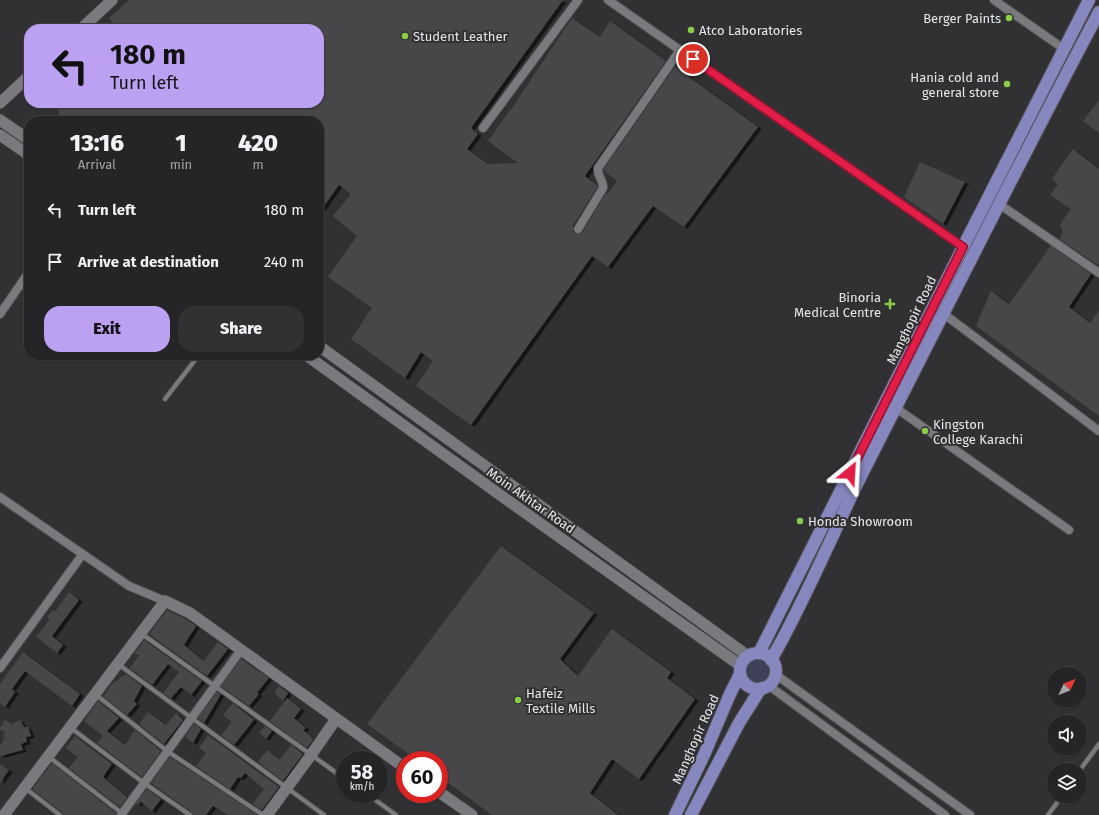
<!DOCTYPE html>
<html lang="en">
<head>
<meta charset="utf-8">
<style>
  :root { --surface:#252527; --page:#313133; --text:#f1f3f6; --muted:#a3a5a7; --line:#424244; --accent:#bca0f2 }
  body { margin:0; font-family:"Fira Sans",sans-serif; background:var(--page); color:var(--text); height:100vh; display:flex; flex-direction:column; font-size:15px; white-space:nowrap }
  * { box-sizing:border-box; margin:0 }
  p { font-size:13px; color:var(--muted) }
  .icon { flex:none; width:22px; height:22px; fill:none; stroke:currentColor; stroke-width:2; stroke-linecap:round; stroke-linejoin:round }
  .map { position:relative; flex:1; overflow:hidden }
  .side { position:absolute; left:24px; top:116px; width:300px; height:244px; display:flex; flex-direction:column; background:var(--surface); border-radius:16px; box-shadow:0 1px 3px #0004,0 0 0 1px var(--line) }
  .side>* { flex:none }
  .guide { position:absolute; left:24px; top:24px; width:300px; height:84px; border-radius:16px; box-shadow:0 1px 3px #0004,0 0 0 1px var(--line); background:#bca0f2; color:#111; overflow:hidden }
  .needle { width:26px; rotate:47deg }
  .buttons { position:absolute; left:1047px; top:667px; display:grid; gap:8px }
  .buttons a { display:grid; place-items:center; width:40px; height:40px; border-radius:50%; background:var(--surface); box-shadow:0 1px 3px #0004,0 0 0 1px var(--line); font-size:20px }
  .speed { position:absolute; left:336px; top:751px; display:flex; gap:8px; font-size:20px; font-weight:700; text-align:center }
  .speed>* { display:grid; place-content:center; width:52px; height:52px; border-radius:50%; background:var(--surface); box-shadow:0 1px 3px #0004,0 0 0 1px var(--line); line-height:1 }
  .speed small { font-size:10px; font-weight:400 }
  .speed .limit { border:6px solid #d22; background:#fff; color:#111 }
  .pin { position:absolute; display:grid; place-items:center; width:34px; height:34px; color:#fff; margin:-17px; border:2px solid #fff; border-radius:50%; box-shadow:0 1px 4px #0007 }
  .me { position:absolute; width:44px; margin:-22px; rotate:27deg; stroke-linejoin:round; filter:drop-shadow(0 0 3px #0008) }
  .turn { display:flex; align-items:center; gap:14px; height:84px; padding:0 20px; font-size:18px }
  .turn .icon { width:52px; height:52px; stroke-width:2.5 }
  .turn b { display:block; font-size:28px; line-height:34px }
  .eta { display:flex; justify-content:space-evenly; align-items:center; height:68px; text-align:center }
  .eta b { font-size:24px; font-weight:800; line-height:28px }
  .cta { display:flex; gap:8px; margin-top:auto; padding:8px 20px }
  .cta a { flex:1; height:46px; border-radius:16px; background:var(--accent); color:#111; font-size:16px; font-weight:800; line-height:46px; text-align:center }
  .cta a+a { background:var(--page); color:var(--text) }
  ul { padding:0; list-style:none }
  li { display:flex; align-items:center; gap:12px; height:52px; padding:0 20px }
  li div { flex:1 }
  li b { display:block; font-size:15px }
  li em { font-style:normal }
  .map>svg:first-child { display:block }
</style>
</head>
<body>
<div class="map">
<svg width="1099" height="815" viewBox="0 0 1099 815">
  <defs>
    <filter id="shadow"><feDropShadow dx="3.5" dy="2" stdDeviation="0" flood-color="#0009"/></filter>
  </defs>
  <rect width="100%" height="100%" fill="#313134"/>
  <path fill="#404158" d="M744 671a13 13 0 1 1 26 0a13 13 0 1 1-26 0Z"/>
  <path fill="#47474a" filter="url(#shadow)" d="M129 0H563L471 128 478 134 467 149 488 164 518 163 488 141 514 105 572 18 600 37 610 21 666 61 585 176 598 186 573 226V232L577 234 583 232 606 193 608 194 617 181 603 170 675 67 758 127 684 227 653 206 608 267 592 256 471 425 416 386 433 361 421 352 405 378 351 339 372 308 328 277 357 236 333 216 351 194 339 185 319 213V121H60L58 103H319V29H108L113 24 109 18Z
    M1099 100V133L1083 121Z
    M1073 149 1099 169V263L1098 265 1059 239 1063 233 1060 224 1071 209 1050 195 1058 184 1052 179Z
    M920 162 965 182 943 224 904 197Z
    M1051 246 1091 274 1069 307 1090 323 1099 310V416L976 326 991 291 1009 304Z
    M501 546 594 613 560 659 578 676 612 629 671 672 667 678 695 699 639 779 612 759 590 793 618 815H492L439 776V760H417L367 724Z
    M69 592 79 600 52 636 63 645 57 653 36 637 50 619 47 617 53 610 55 612Z
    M167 610 186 619 196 626 184 645 204 661 218 642 228 649 207 676 149 634Z
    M144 640 202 681 191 695 181 687 171 698 163 693 179 672 168 664 152 685 130 668 139 655 134 654Z
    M23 652 80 694 72 706 25 671 12 689 15 692 5 707 0 703V684Z
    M241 659 269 678 257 693 259 694 249 706 221 686Z
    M126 674 142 686 134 701 137 704 127 715 103 696 112 684Z
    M279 686 288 693 283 701 274 693Z
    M217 692 221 694 204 723 198 718Z
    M287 698 301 709 294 718 306 728 303 730 314 739 307 748 270 721Z
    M98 701 119 718 107 731 125 745 135 730 161 751 142 777 97 743 106 732 103 736 84 721Z
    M233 703 254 720 234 745 221 735 232 722 223 715Z
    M148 712 166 725 176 713 183 720 164 744 139 724Z
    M5 720 12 724 20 720 24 727H28L31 736 26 737 27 742 21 744 23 750 0 756V746L5 738 3 737 5 732 0 730V728Z
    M194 724 201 729 193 743 185 737Z
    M265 726 272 731 266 739 259 733Z
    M208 735 279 787 262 810 253 804 264 789 245 773 241 778 238 777 230 789 196 766 206 753 199 748Z
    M75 736 112 764 103 777 127 797 120 807 69 768 78 757 66 748Z
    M291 745 303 754 283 781 258 762 267 750 280 760Z
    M170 757 257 815H228L213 806 206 815H193L189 810 151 783Z
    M52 763 116 813V815H63L62 812 32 789Z
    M0 764 9 770 0 783Z
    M147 789 161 799 152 811 140 801 138 805 136 803Z"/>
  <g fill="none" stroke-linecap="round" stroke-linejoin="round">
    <defs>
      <path id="lane" d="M213 355H222
        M165 399 199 355
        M142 634 345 779
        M118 664 324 815
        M95 694 167 751 263 815
        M71 728 144 783 190 815
        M49 757 123 814
        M1080 770 1099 744
        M25 788 60 815
        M367 794 396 815
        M1048 815 1062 796"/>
      <path id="street" d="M608 0 963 247
        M994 0 1064 49
        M483 128 578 0
        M999 204 1099 273
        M578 229 603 188C604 181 597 176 598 168L680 50
        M0 314 29 272
        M944 314 1099 431
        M896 408 1069 530
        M0 497 129 586 165 601
        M0 668 82 555
        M775 674 970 815
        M768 685 945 815
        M121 815 241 650"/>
      <path id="secondary" d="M81 29 112 0
        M0 103 29 76
        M0 120 29 140
        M0 135 29 155
        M319 346 748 656
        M306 355 503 497 741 666
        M439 792 472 815
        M4 815 165 601 190 613 405 768
        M267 815 311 755 336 719"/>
      <path id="primary" d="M759 653 963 247 1089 0
        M740 671a18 18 0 1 1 36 0a18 18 0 1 1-36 0Z
        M771 660C805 601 831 537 861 476 940 321 1017 166 1099 12
        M675 815 704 755 730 694 740 674
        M691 815 739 723 761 688"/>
    </defs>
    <use href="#lane" stroke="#4e4f50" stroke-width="5.5"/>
    <use href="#street" stroke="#4e4f50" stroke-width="10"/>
    <use href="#secondary" stroke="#4e4f50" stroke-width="12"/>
    <use href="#primary" stroke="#4e4f50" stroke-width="14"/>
    <use href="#lane" stroke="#7a7a7e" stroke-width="4"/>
    <use href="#street" stroke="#7a7a7e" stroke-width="8"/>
    <use href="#secondary" stroke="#7a7a7e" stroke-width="11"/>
    <use href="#primary" stroke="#8787c0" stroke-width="12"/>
  </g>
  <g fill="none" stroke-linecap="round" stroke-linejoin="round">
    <defs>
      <path id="route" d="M693 59 963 247 850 473"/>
    </defs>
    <use href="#route" stroke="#92132f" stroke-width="10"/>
    <use href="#route" stroke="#e11d48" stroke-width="7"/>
  </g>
  <g fill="#8ace47" stroke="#313134" stroke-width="1.5">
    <circle cx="1009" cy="18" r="4"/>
    <circle cx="691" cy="30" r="4"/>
    <circle cx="405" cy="36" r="4"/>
    <circle cx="1007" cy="84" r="4"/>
    <path d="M888 298h4v4h4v4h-4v4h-4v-4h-4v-4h4z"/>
    <circle cx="925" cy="431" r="4"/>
    <circle cx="800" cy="521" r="4"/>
    <circle cx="518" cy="700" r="4"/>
  </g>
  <g text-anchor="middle" stroke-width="4" stroke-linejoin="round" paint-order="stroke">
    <g font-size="13" fill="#e6e7e8" stroke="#313134" text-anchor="start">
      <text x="1001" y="23" text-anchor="end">Berger Paints</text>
      <text x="699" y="35">Atco Laboratories</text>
      <text x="413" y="41">Student Leather</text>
      <text x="999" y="82" text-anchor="end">Hania cold and<tspan x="999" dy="15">general store</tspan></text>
      <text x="881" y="302" text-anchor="end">Binoria<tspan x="881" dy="15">Medical Centre</tspan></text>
      <text x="933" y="429">Kingston<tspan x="933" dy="15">College Karachi</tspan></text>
      <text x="808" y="526">Honda Showroom</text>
      <text x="526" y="698">Hafeiz<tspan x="526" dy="15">Textile Mills</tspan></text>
    </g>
    <g font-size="13" fill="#e6e7e8" stroke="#313134">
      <text transform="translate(911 320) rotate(-64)" y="5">Manghopir Road</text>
      <text transform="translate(531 500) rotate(35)" y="5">Moin Akhtar Road</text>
      <text transform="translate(695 739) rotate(-66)" y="5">Manghopir Road</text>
    </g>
  </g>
</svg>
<div class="buttons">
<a><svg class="needle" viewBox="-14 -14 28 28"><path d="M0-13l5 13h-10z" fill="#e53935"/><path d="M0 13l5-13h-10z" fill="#a3a5a7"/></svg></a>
<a><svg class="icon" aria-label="sound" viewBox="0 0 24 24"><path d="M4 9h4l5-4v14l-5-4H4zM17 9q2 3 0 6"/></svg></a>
<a><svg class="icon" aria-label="layers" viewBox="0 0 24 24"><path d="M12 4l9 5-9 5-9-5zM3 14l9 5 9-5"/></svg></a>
</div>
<div class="speed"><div>58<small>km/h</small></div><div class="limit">60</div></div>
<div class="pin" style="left:693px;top:59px;background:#d93025"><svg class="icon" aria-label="arrive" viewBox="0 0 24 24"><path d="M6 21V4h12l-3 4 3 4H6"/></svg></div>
<svg class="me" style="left:850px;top:473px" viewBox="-20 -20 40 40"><path d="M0-17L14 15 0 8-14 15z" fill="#e11d48" stroke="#fff" stroke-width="4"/></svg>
<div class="guide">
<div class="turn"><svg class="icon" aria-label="left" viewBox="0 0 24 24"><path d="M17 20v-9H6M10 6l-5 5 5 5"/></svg><div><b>180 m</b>Turn left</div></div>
</div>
<section class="side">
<div class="eta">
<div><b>13:16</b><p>Arrival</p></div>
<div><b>1</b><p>min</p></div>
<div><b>420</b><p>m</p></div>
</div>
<ul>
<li><svg class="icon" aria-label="left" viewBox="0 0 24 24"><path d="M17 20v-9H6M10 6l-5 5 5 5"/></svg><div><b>Turn left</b></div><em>180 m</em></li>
<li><svg class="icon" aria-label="arrive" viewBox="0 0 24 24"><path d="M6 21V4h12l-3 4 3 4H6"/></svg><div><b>Arrive at destination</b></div><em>240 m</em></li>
</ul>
<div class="cta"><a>Exit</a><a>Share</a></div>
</section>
</div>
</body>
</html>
